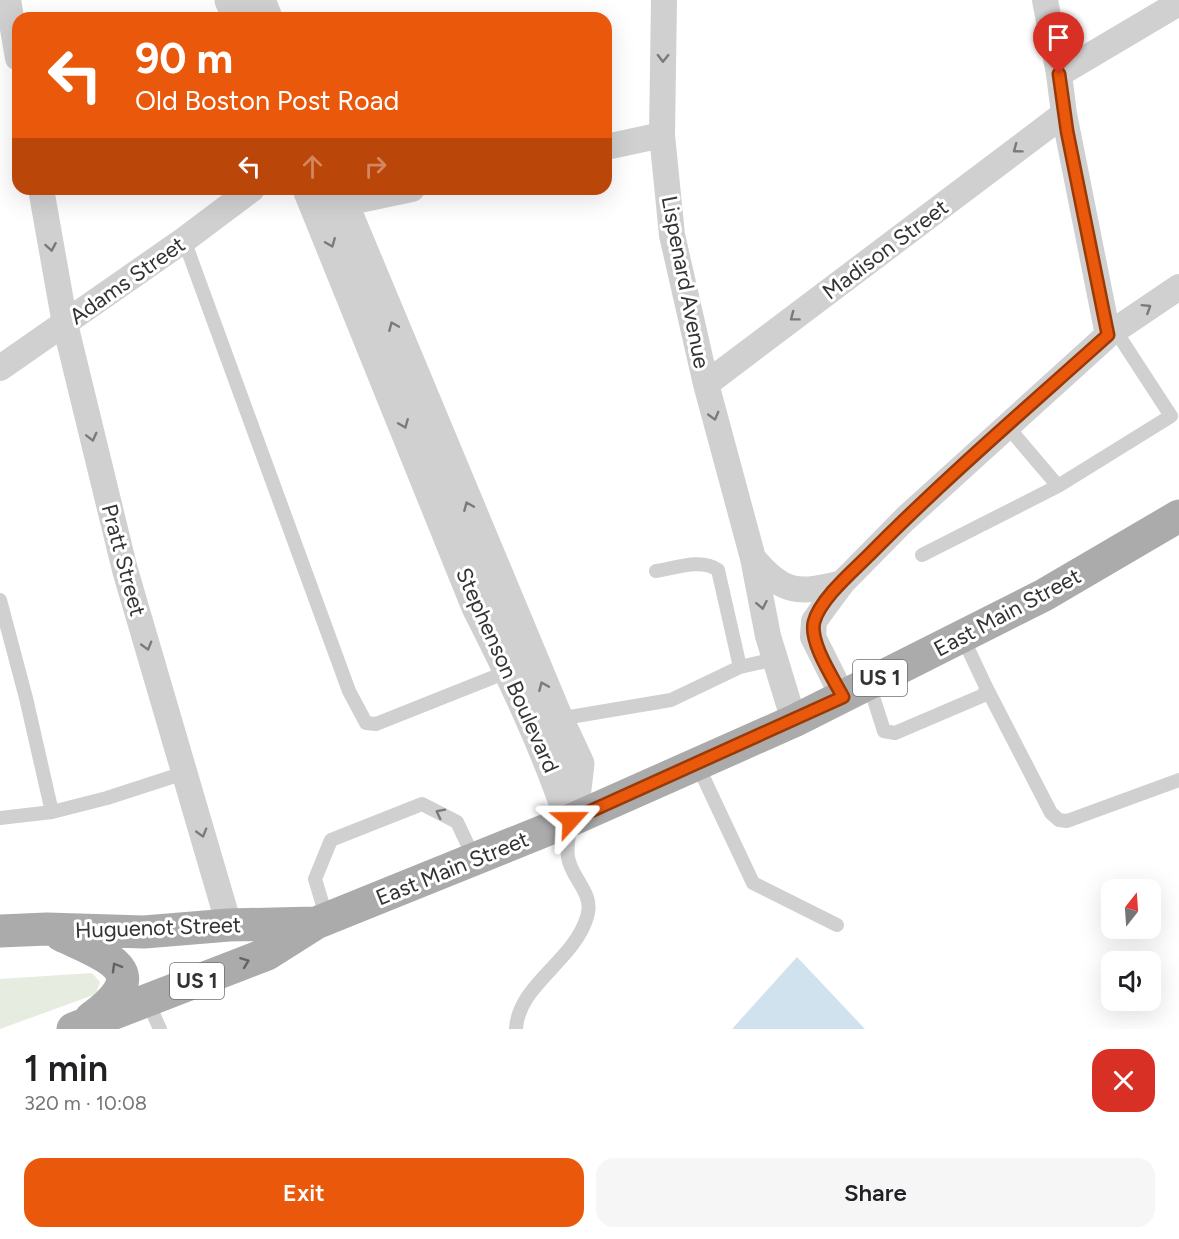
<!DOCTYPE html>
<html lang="en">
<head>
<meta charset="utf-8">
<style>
  :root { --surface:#fff; --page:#f6f6f6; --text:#202124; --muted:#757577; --accent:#ea580c }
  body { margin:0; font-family:Figtree,sans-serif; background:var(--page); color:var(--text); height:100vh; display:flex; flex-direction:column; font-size:22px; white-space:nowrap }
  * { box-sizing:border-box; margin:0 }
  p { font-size:20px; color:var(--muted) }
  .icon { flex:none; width:33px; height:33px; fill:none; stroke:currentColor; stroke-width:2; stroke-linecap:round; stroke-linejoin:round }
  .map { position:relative; height:1029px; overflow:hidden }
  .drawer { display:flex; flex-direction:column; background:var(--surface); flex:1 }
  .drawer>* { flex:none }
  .banner { position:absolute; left:12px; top:12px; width:600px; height:183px; border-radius:18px; box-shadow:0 6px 24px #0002; background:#ea580c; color:#fff; overflow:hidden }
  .needle { width:39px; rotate:17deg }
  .tools { position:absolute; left:1101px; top:879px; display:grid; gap:12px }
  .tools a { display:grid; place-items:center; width:60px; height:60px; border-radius:12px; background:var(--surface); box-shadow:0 6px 24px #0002; font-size:30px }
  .pin { position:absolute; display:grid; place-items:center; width:51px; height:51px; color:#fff; margin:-62px -26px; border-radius:50% 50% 50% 0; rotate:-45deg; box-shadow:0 0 6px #0007 }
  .pin .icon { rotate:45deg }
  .me { position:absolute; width:66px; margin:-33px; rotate:66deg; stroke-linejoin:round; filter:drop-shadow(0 0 4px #0008) }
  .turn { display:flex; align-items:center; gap:21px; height:126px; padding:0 24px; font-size:27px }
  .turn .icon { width:78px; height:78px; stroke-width:2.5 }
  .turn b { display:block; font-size:42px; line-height:51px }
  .lanes { display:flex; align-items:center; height:57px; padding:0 24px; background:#0003; justify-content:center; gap:30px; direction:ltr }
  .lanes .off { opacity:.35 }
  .round { display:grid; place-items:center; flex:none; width:63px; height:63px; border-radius:18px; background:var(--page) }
  .headline { display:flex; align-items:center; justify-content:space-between; height:102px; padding:0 24px }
  h1 { font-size:36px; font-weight:600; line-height:45px }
  .action { display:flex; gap:12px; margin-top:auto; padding:12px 24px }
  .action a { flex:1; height:69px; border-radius:18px; background:var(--accent); color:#fff; font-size:24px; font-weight:600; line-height:69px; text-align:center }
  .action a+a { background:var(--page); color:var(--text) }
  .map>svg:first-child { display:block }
</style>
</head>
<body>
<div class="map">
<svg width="1179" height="1029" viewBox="0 0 1179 1029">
  <rect width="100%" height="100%" fill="#fff"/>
  <path fill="#e6ecdf" d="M92 973 100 982 96 994 0 1029V979Z"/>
  <path fill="#cfe2ee" d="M797 957 865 1029H732Z"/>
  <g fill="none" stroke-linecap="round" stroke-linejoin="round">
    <path stroke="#d0d0d0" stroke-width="14" d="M184 240 349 691 366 723 376 724 509 671
      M1058 486 1171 416 1115 330
      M922 555 1058 486 1007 426
      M656 571C676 568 701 558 718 570L740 667
      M0 600 26 698 52 812
      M869 684 884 731 895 733 984 695 986 687 962 636
      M986 687 1051 813 1059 820 1067 821 1179 780
      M558 719 671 700 740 667 775 659
      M697 764 753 883 837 925
      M0 818 52 812 107 798 184 773
      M327 919 315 879 331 840 422 804 457 822 474 858
      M147 1000 160 1029
      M516 1029C518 985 574 961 587 917 595 893 571 879 568 857 566 846 570 832 571 820"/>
    <path stroke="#d0d0d0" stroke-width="26" d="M8 0 18 58
      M664 0 662 135 672 235 706 384 753 558 768 636 794 721
      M1045 0 1059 74 1064 114 1108 335
      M1059 74 1179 3
      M606 147 662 135
      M41 189 65 324 125 570 229 925
      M326 207 412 189
      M0 368 184 240 252 189
      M706 384 1064 114
      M753 558C783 594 798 594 842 583
      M843 697 813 637 814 621 842 583 905 519 1108 335 1179 287"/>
    <path stroke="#d0d0d0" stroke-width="33" d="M231 0 239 18
      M259 0 266 18
      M309 189 478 607C513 676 547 747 571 820
      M336 189 557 719 578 764 572 813"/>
    <path stroke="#ababab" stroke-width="33" d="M0 931 47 929 144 932 229 925 315 923
      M61 935C108 957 156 971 91 1018
      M73 1029 267 954 316 923 571 820 794 721 1044 595 1179 516"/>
  </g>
  <defs><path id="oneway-chevron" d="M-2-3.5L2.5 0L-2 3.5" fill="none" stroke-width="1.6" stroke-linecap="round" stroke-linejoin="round" transform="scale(1.5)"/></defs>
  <g stroke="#7a7a7a">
    <use href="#oneway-chevron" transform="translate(663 58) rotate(91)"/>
    <use href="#oneway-chevron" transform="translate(1017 149) rotate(143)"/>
    <use href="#oneway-chevron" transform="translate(331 243) rotate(68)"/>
    <use href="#oneway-chevron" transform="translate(51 247) rotate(80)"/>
    <use href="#oneway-chevron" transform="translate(1147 308) rotate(-32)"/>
    <use href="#oneway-chevron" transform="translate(794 317) rotate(143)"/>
    <use href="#oneway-chevron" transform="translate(393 326) rotate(-113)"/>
    <use href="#oneway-chevron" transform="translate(714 416) rotate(75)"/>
    <use href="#oneway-chevron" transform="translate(404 424) rotate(68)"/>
    <use href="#oneway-chevron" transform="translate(92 437) rotate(76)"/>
    <use href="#oneway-chevron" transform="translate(468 506) rotate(-113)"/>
    <use href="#oneway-chevron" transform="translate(762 605) rotate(79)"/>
    <use href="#oneway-chevron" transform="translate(147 646) rotate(74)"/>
    <use href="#oneway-chevron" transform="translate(543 686) rotate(-113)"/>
    <use href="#oneway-chevron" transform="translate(440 813) rotate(-153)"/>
    <use href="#oneway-chevron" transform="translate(202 833) rotate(74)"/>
  </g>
  <g stroke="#636363">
    <use href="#oneway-chevron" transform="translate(245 962) rotate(-21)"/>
    <use href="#oneway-chevron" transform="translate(116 967) rotate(-120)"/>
  </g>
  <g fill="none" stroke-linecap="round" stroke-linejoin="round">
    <defs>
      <path id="route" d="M571 820 843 697C833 678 809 642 814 622 820 599 853 571 869 555 945 478 1028 407 1108 335L1067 131 1059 74"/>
    </defs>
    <use href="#route" stroke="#983908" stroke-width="15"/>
    <use href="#route" stroke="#ea580c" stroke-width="10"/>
  </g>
  <g text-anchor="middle" stroke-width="6" stroke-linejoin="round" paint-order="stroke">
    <g fill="#fff" stroke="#707070" stroke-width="1.5">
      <rect x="853" y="660" width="54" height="36" rx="4.5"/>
      <rect x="170" y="963" width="54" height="36" rx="4.5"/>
    </g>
    <g font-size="21" font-weight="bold" fill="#333">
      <text x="880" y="685">US 1</text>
      <text x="197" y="988">US 1</text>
    </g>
    <g font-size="22" fill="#333" stroke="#fff">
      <text transform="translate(885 249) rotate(-37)" y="8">Madison Street</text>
      <text transform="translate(127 280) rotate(-35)" y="8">Adams Street</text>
      <text transform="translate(686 282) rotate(79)" y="8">Lispenard Avenue</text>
      <text transform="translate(124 560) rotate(75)" y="8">Pratt Street</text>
      <text transform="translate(1007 612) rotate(-28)" y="8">East Main Street</text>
      <text transform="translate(508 670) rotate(66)" y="8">Stephenson Boulevard</text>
      <text transform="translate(452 868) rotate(-22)" y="8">East Main Street</text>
      <text transform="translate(158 927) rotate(-2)" y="8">Huguenot Street</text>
    </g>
  </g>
</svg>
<div class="tools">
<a><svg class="needle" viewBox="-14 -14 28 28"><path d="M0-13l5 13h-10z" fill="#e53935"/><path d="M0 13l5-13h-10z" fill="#757577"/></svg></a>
<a><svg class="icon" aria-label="sound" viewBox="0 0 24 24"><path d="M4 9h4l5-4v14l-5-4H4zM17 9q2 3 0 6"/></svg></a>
</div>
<div class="pin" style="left:1059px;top:74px;background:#d93025"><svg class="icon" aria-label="arrive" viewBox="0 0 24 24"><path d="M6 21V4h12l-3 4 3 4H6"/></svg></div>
<svg class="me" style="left:571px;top:820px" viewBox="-20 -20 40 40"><path d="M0-17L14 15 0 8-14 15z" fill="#ea580c" stroke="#fff" stroke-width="4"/></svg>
<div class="banner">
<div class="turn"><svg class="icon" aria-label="left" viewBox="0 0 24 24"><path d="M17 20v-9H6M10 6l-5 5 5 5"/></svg><div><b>90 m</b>Old Boston Post Road</div></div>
<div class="lanes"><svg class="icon" aria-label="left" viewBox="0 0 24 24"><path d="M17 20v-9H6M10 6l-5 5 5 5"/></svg><svg class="icon off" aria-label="ahead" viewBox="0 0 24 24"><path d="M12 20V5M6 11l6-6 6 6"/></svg><svg class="icon off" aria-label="right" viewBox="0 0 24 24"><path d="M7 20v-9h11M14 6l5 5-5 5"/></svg></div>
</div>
</div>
<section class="drawer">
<div class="headline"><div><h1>1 min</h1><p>320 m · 10:08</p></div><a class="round" style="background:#d93025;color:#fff"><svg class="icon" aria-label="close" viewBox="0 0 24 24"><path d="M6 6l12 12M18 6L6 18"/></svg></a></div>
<div class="action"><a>Exit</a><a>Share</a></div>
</section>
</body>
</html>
